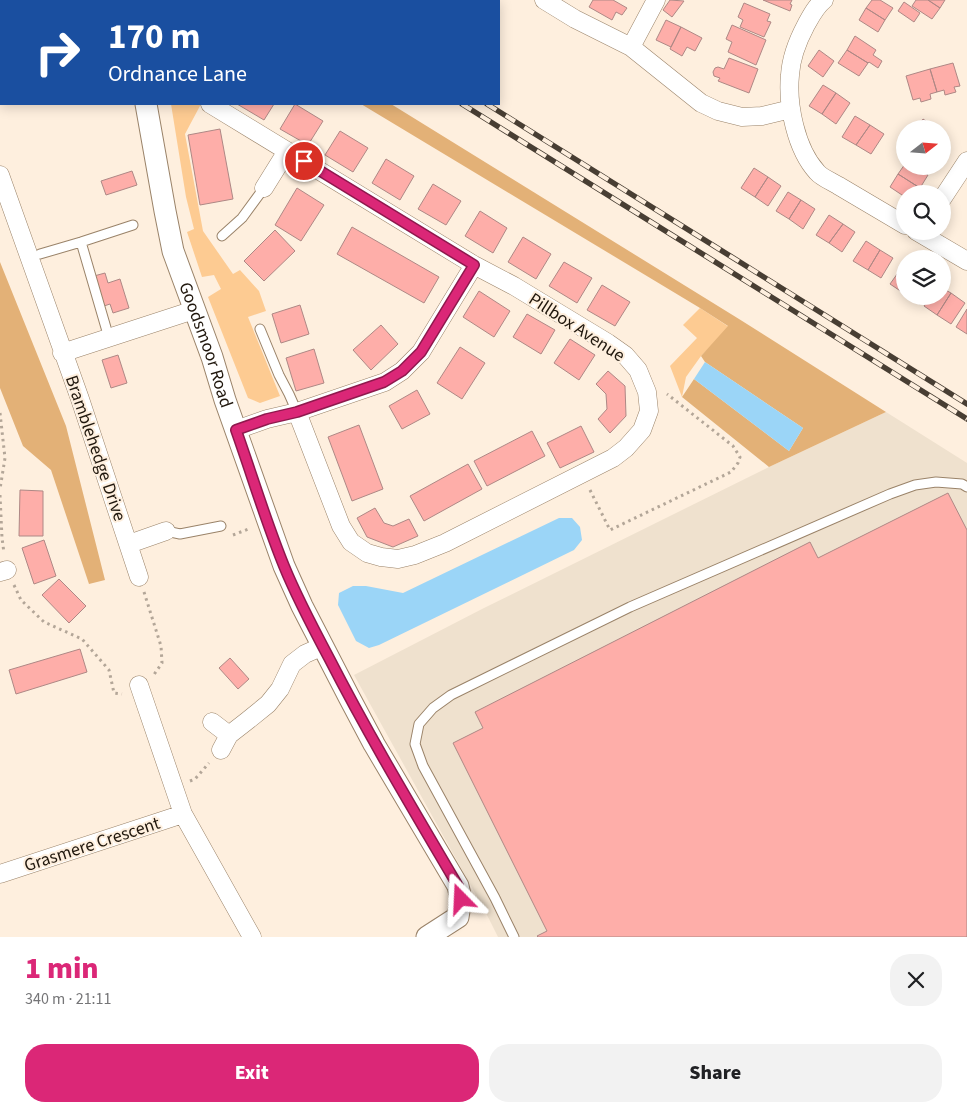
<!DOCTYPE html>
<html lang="en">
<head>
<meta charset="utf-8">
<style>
  :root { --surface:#fff; --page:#f2f2f2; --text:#202124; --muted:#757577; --accent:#db2777 }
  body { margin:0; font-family:"Source Sans 3",sans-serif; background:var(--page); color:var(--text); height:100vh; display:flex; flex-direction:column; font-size:19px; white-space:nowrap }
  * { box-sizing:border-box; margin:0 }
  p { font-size:16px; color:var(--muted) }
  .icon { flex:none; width:28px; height:28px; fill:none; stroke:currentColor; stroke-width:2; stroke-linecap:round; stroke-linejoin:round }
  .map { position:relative; height:937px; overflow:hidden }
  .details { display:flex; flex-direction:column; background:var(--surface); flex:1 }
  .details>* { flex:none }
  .top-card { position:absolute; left:0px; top:0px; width:500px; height:105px; box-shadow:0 2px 12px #0003; background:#1a4fa0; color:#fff; overflow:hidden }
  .needle { width:32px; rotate:73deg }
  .controls { position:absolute; left:896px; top:120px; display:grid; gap:10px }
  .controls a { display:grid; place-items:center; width:55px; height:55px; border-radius:50%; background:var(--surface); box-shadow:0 2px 12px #0003; font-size:25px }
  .pin { position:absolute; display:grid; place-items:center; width:42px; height:42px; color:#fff; margin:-21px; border:2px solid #fff; border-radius:50%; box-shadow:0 1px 5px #0007 }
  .me { position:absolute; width:55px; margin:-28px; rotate:339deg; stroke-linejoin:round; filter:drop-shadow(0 0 4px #0008) }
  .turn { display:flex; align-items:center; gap:18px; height:105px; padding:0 25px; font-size:22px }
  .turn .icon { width:65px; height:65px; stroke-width:2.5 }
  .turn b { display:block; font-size:35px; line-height:42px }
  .round { display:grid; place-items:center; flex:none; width:52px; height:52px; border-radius:20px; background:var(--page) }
  .headline { display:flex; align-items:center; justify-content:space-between; height:85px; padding:0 25px }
  h1 { font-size:30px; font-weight:800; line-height:38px; color:var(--accent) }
  .cta { display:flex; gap:10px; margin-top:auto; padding:10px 25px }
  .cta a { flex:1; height:58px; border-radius:20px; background:var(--accent); color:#fff; font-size:20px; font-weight:800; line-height:58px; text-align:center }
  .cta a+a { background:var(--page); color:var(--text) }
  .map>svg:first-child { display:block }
</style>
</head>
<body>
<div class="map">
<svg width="967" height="937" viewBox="0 0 967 937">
  <rect width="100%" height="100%" fill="#feefde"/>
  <path fill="#efe1ce" d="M886 412 967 463V937H498L486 913 354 675 484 608 769 467Z"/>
  <path fill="#fdcb92" d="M171 104H201L185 134 203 231 233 274 240 270 259 291 266 311 248 317 280 396 260 403 248 398 208 297 221 289 214 275 202 277 187 232 194 229 186 197Z
    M700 308 729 327 701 356 686 377 682 397 670 366 697 338 683 325Z"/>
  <path fill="#e3b177" d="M361 104H391L739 319 886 412 769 467 682 397 694 379 789 451 803 428 705 362 701 356 728 326 700 308Z
    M0 262 66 426 105 580 89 584 51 470 23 446 0 388Z"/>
  <path fill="#9bd5f7" d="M705 362 803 428 789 451 694 379Z
    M559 518H572L580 527 582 540 574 550 379 645 369 648 356 641 338 605 339 593 353 586H366L403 593Z"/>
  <path fill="#feaea9" stroke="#ae8885" d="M593 0H613L627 8 622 15 616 12 612 20 589 7Z
    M670 0 684 1 672 17 663 10Z
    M763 0H792L790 4 792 5 790 11Z
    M872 0H880L893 8 885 20 866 8Z
    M916 0H928L940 8 932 19 912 6Z
    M928 0H945L940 8Z
    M904 2 920 13 914 22 898 11Z
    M744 3 770 14 767 21 771 22 764 37 740 27 743 20 738 17Z
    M866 8 885 20 878 32 859 20Z
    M666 20 681 27 671 47 656 40Z
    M732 25 766 40 756 65 728 52 732 42 726 39Z
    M681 27 702 38 695 51 687 47 682 56 670 49Z
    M855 36 876 50 873 55 882 61 878 68 869 62 868 63 847 50Z
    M819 50 834 61 823 77 808 66Z
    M847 50 868 63 859 76 838 63Z
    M729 58 758 69 749 93 718 81 720 78 714 76 713 72 715 68 718 67 724 69Z
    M953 63 960 86 954 87 956 92 945 95 944 90 937 92 930 69Z
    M930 69 937 92 930 94 931 99 921 102 920 98 913 100 906 76Z
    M823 85 836 93 822 114 809 106Z
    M836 93 850 103 836 124 822 114Z
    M237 104H274L264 120Z
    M295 104 323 121 308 145 280 129Z
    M855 116 870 125 856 145 842 137Z
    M923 119 937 129H917Z
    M870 125 884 134 871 154 856 145Z
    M220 129 233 199 200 205 188 135Z
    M340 131 368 148 353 172 325 155Z
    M386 159 414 176 400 200 372 183Z
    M905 164V166H915L928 175 920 188 898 174Z
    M754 168 768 177 755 197 741 188Z
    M132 171 137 185 106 195 101 181Z
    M898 174 920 188 916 194H905V197L890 187Z
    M768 177 781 186 768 206 755 197Z
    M433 184 461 201 446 225 418 209Z
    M297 188 324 205 301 241 275 225Z
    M788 192 801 200 789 219 776 211Z
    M801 200 815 209 803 229 789 219Z
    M480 211 507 228 493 253 465 236Z
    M829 215 843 224 829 243 816 235Z
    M843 224 855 232 842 252 829 243Z
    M352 227 439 277 424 303 337 254Z
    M275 230 295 251 264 281 244 261Z
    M523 237 551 254 536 279 508 262Z
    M866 241 880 250 868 270 853 261Z
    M880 250 893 258 881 278 868 270Z
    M564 262 592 278 577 303 549 286Z
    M905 263V294L890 284Z
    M105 273 108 283 120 279 129 308 113 313 110 304 104 306 94 276Z
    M602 285 630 302 615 326 587 310Z
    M942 288 951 293 937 315 924 306 931 296H942Z
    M479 291 510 311 494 337 463 317Z
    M951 293 965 303 951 324 937 315Z
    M909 296H925L920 304Z
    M300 305 309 334 281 343 272 314Z
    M967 309V334L956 327Z
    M527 314 555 330 541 354 513 337Z
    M381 325 398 344 371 370 353 350Z
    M570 339 595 355 579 380 554 363Z
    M460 347 485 363 462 399 437 383Z
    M314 349 324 383 296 391 286 358Z
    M118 355 127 383 111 388 102 360Z
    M608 371 625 386 626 416 610 433 598 419 607 409 606 394 596 384Z
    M417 390 430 414 402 429 389 406Z
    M359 425 383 489 352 501 328 437Z
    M581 426 594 452 560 468 547 443Z
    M532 431 545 456 487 486 474 461Z
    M468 464 482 489 424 521 410 496Z
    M20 490 43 491V536H19Z
    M948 493 967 530V937H538L537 936 547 931 453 743 483 728 475 712 810 542 818 558Z
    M375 508 384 523 393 526 409 519 418 536 393 547 367 537 357 518Z
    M44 540 56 576 34 584 22 548Z
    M59 579 86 606 69 623 42 595Z
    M80 649 87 672 16 694 9 670Z
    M230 658 249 679 238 689 219 668Z"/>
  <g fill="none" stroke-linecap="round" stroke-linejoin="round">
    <defs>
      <path id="service" d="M222 236 242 218 264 188
        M81 242 109 338
        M40 254 81 242 133 225
        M260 329 279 375 289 394 297 412
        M166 531 180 534 221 526
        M514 937 495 898 423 766 415 744 419 724 433 708 451 695 630 607 890 494 915 485 936 482 962 484 967 487"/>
      <path id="minor" d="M544 0 575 19 631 47 701 103 718 111 742 117 762 116 791 109
        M824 0C816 6 811 16 806 25 798 40 791 58 790 75 787 105 796 149 817 172 822 178 833 182 839 186 861 199 883 212 905 225
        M631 47 656 0
        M0 51H1
        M210 104 474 265 514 286 608 343 625 355 638 370 647 392 649 411 642 430 626 448 613 458 445 543 415 555 398 559 381 557 367 553 351 542 341 526 297 412
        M0 175 80 399 139 577
        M264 188 287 151
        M942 199 967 161
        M916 231 967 261
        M62 353 194 310
        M236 430 267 419 297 412 385 382 402 371 421 352 474 265
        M129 544 166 531
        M0 572 7 570
        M139 685 183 814 252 937
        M212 722 229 735 221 750
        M229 735 247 721 268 704 280 689 292 664 305 654 323 646
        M0 874 183 814"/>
      <g id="tertiary">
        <path d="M104 0 105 1"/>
        <path id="s1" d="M146 104 165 211 173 251 212 357 225 400 284 566 302 606 349 697 374 744 458 886 461 899 458 917 427 937"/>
      </g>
    </defs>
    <use href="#service" stroke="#9a8369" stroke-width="11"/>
    <use href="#minor" stroke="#9a8369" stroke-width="19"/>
    <use href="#tertiary" stroke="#9a8369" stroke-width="23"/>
    <path stroke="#b3a698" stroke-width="3" stroke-dasharray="2.5 4" stroke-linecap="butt" d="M0 413 5 458 0 489
      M590 490 610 530 731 472 738 463 740 457 733 446 667 394
      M0 495 2 538 4 553
      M233 535 251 528
      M14 585 21 600 44 622 82 639 109 670 114 693 122 694
      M144 592 161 646 162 663 153 676
      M190 781 195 779 209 763"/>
    <use href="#service" stroke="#fff" stroke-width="9"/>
    <use href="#minor" stroke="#fff" stroke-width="18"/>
    <use href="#tertiary" stroke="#fff" stroke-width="21"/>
    <defs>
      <path id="rail" d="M298 0 300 1
        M322 0 324 1
        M462 104 967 419
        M487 104 967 404"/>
    </defs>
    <use href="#rail" stroke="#483e33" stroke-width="5.5"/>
    <use href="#rail" stroke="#feefde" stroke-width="4" stroke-dasharray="11" stroke-linecap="butt"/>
  </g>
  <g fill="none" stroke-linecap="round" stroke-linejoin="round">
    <defs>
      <path id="route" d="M304 161 474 265 421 352 402 371 384 382 297 412 267 419 236 430C252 475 266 522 284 566 297 598 313 628 329 658 369 736 414 811 458 886L461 899"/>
    </defs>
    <use href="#route" stroke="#8e194d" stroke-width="12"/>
    <use href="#route" stroke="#db2777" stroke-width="9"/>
  </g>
  <g text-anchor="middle" stroke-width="4" stroke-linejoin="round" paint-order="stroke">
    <g font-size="18" fill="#20170d" stroke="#feefde">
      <text transform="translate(577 327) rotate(33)" y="6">Pillbox Avenue</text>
      <text dy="6" stroke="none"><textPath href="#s1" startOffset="249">Goodsmoor Road</textPath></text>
      <text transform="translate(96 448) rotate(71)" y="6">Bramblehedge Drive</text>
      <text transform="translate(92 844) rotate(-18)" y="6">Grasmere Crescent</text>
    </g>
  </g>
</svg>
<div class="controls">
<a><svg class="needle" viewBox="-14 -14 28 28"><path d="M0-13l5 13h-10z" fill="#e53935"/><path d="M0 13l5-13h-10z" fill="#757577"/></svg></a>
<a><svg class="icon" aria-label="search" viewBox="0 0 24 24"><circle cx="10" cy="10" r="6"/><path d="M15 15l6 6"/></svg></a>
<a><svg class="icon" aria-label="layers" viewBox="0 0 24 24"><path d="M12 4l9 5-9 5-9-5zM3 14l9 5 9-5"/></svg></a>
</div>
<div class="pin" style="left:304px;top:161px;background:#d93025"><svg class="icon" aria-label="arrive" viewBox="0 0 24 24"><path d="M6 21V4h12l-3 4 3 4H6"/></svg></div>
<svg class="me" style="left:461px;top:899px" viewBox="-20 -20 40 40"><path d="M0-17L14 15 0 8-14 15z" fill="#db2777" stroke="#fff" stroke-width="4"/></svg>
<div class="top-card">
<div class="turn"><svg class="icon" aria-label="right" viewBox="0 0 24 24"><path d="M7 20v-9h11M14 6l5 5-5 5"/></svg><div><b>170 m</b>Ordnance Lane</div></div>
</div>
</div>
<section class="details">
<div class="headline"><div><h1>1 min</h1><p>340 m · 21:11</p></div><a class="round"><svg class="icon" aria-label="close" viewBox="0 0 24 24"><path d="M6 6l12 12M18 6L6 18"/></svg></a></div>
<div class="cta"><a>Exit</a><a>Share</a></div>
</section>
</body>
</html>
